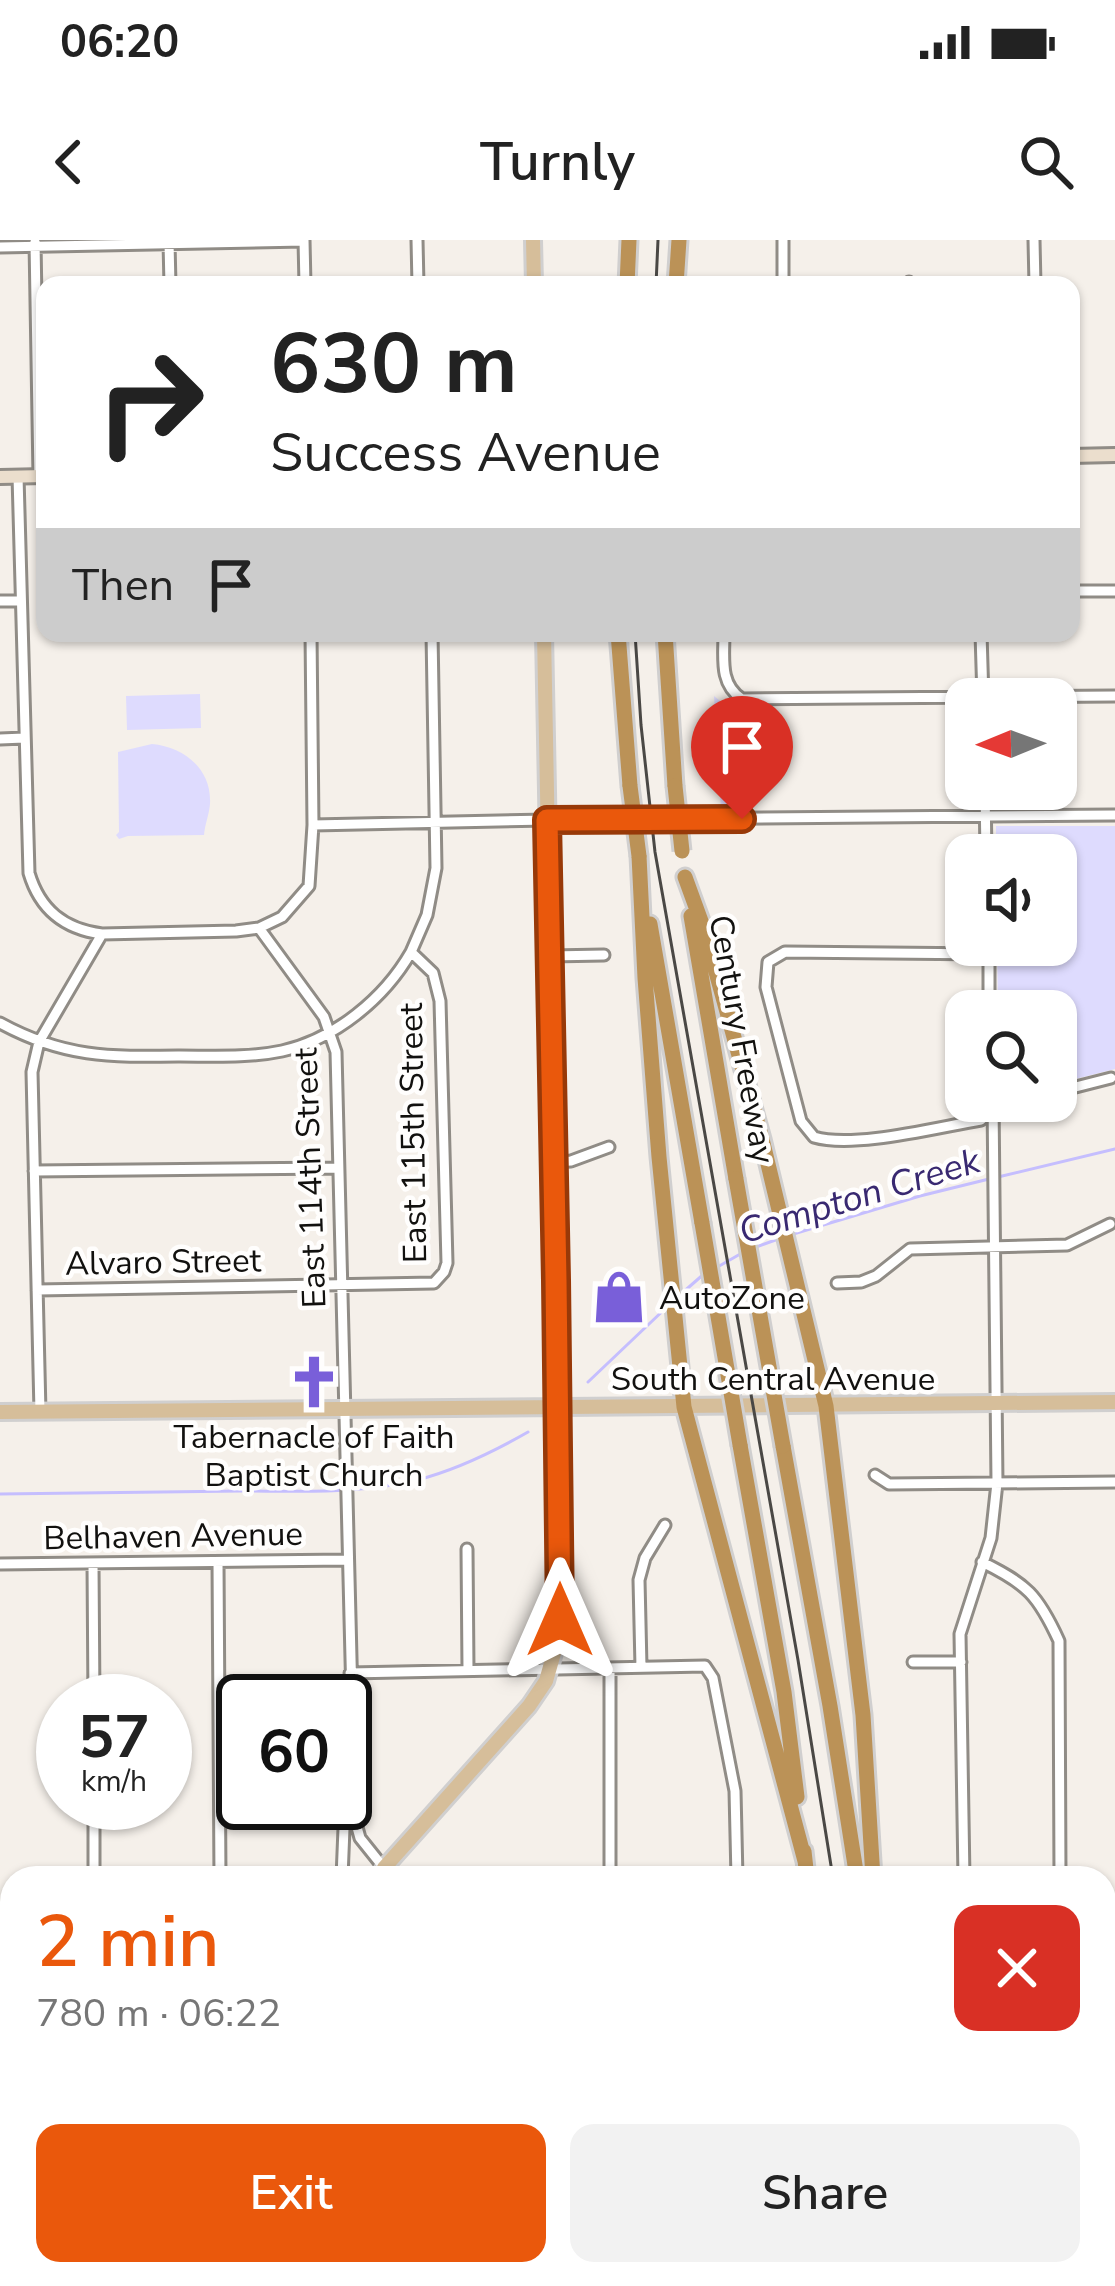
<!DOCTYPE html>
<html lang="en">
<head>
<meta charset="utf-8">
<style>
  :root { --surface:#fff; --page:#f2f2f2; --text:#222; --muted:#767676; --accent:#ea580c }
  body { margin:0; font-family:"Nunito Sans",sans-serif; background:var(--page); color:var(--text); height:100vh; display:flex; flex-direction:column; font-size:45px; white-space:nowrap }
  * { box-sizing:border-box; margin:0 }
  p { font-size:39px; color:var(--muted) }
  .icon { flex:none; width:66px; height:66px; fill:none; stroke:currentColor; stroke-width:2; stroke-linecap:round; stroke-linejoin:round }
  .map { position:relative; flex:1; overflow:hidden }
  .side { position:absolute; left:0px; top:1626px; width:1116px; height:420px; display:flex; flex-direction:column; background:var(--surface); border-radius:36px 36px 0 0; box-shadow:0 3px 9px #0004 }
  .side>* { flex:none }
  .top-card { position:absolute; left:36px; top:36px; width:1044px; height:366px; border-radius:24px; box-shadow:0 3px 9px #0004; background:#fff; color:var(--text); overflow:hidden }
  .needle { width:78px; rotate:269deg }
  .controls { position:absolute; left:945px; top:438px; display:grid; gap:24px }
  .controls a { display:grid; place-items:center; width:132px; height:132px; border-radius:24px; background:var(--surface); box-shadow:0 3px 9px #0004; font-size:60px }
  .speed { position:absolute; left:36px; top:1434px; display:flex; gap:24px; font-size:60px; font-weight:700; text-align:center }
  .speed>* { display:grid; place-content:center; width:156px; height:156px; border-radius:50%; background:var(--surface); box-shadow:0 3px 9px #0004; line-height:1 }
  .speed small { font-size:30px; font-weight:400 }
  .speed .limit { border:6px solid #111; border-radius:18px; background:#fff; color:#111 }
  .pin { position:absolute; display:grid; place-items:center; width:102px; height:102px; color:#fff; margin:-123px -51px; border-radius:50% 50% 50% 0; rotate:-45deg; box-shadow:0 0 12px #0007 }
  .pin .icon { rotate:45deg }
  .me { position:absolute; width:132px; margin:-66px; rotate:0deg; stroke-linejoin:round; filter:drop-shadow(0 0 9px #0008) }
  .turn { display:flex; align-items:center; gap:42px; height:252px; padding:0 36px; font-size:54px }
  .turn .icon { width:156px; height:156px; stroke-width:2.5 }
  .turn b { display:block; font-size:84px; line-height:102px }
  .then { display:flex; align-items:center; height:114px; padding:0 36px; background:#0003; gap:24px; font-size:45px }
  .round { display:grid; place-items:center; flex:none; width:126px; height:126px; border-radius:24px; background:var(--page) }
  .head { display:flex; align-items:center; justify-content:space-between; height:204px; padding:0 36px }
  h1 { font-size:72px; font-weight:600; line-height:90px; color:var(--accent) }
  .button { display:flex; gap:24px; margin-top:auto; padding:24px 36px }
  .button a { flex:1; height:138px; border-radius:24px; background:var(--accent); color:#fff; font-size:48px; font-weight:600; line-height:138px; text-align:center }
  .button a+a { background:var(--page); color:var(--text) }
  .status { display:flex; justify-content:space-between; align-items:center; height:84px; padding:0 60px; background:var(--surface); direction:ltr }
  .status svg { height:33px; fill:currentColor }
  header { display:flex; justify-content:space-between; align-items:center; height:156px; padding:0 36px; background:var(--surface); font-size:54px; font-weight:600 }
  .map>svg:first-child { display:block }
</style>
</head>
<body>
<div class="status"><b>06:20</b><svg viewBox="0 0 49 12"><path d="M0 12V9h3v3zM5 12V6h3v6zM10 12V3h3v9zM15 12V0h3v12zM26 1h20v11H26zM47 4h2v5h-2z"/></svg></div>
<header><svg class="icon" aria-label="back" viewBox="0 0 24 24"><path d="M15 5l-7 7 7 7"/></svg>Turnly<svg class="icon" aria-label="search" viewBox="0 0 24 24"><circle cx="10" cy="10" r="6"/><path d="M15 15l6 6"/></svg></header>
<div class="map">
<svg width="1115" height="2046" viewBox="0 0 1115 2046">
  <rect width="100%" height="100%" fill="#f5f0ea"/>
  <path fill="#dedbfe" d="M200 454 201 488 127 490 126 456Z
    M714 456 729 468 752 469V570L721 569Z
    M152 504C184 507 212 529 210 564 209 575 205 584 204 595L128 596 119 599 116 595 119 592 118 512Z
    M996 586H1115V829L1056 844V771H998L997 705H1056V615H996Z"/>
  <g fill="none" stroke-linecap="round" stroke-linejoin="round">
    <path stroke="#c5befe" stroke-width="3" d="M998 937 1115 909
      M790 995 920 956 989 939
      M756 1007 781 998
      M714 1029 742 1013
      M681 1054 705 1033
      M588 1142 669 1065
      M0 1254C80 1253 161 1252 241 1251 299 1251 361 1254 417 1240 456 1230 493 1212 528 1192"/>
    <defs>
      <path id="minor" d="M304 0 305 45
        M417 0 418 45
        M783 0V45
        M1034 0 1035 45
        M35 2 39 236
        M169 2 170 45
        M0 7 304 1
        M909 42V45
        M18 236 29 633C40 670 64 689 102 694L39 802 32 832 40 1172
        M1071 351H1115
        M0 361H21
        M311 393 313 585 309 646 282 677 259 688 324 777 336 812 355 1580 360 1598 384 1628
        M724 393C724 418 719 444 742 459L1115 456
        M981 393 983 459
        M0 499 24 498
        M985 549 986 615
        M313 585 547 580 1115 575
        M102 694 236 691 259 688
        M989 705V771
        M989 714 785 712 768 722 766 747 801 881 814 897C854 909 938 887 981 880L993 869 1022 861
        M550 716 604 715
        M0 783C64 818 110 817 180 816 213 816 249 818 282 811 335 799 384 759 411 712
        M1056 852 1111 838
        M554 922 571 921 609 907
        M34 931 338 928
        M837 1043 861 1042 876 1036 910 1009 1067 1005 1110 984
        M37 1050 434 1043 444 1032 447 1023 440 761 433 733 411 712 427 675 436 628 432 393
        M875 1235 889 1244 1115 1242
        M467 1309 468 1430
        M218 1322 220 1638
        M982 1322C1027 1344 1038 1355 1059 1401L1060 1638
        M0 1324 347 1320
        M93 1324 94 1461
        M913 1422H961
        M641 1427 639 1340 645 1318 665 1285
        M350 1433 705 1426 713 1438 735 1551 737 1638
        M94 1563V1638
        M342 1638 345 1563
        M610 1638V1428
        M964 1638 960 1394 991 1298 997 1243 993 861
        M1104 1667H1115
        M0 1679H12
        M1104 1871 1115 1878
        M0 1960 12 1990
        M30 2034 35 2046
        M96 2034V2046
        M225 2034V2046
        M485 2034V2046
        M614 2034V2046
        M740 2034 741 2046
        M995 2034 996 2046"/>
      <path id="secondary" d="M1071 216 1115 215
        M0 237 45 236"/>
      <path id="primary" d="M533 0 534 45
        M0 1172 1115 1162
        M378 1638 384 1628 529 1466 546 1441 558 1399 557 1079 544 393
        M351 2034V2046"/>
      <path id="motorway" d="M627 45 629 0
        M676 45 679 0
        M618 393 630 546
        M665 393 675 546
        M639 616 645 738 659 917 684 1167 805 1621
        M685 637 705 692 762 899 826 1166 863 1475 873 1638
        M691 676 736 939
        M650 684 702 983
        M740 1205 784 1452 797 1557
        M783 1206 830 1466 857 1638
        M804 1611 807 1638
        M824 2034V2046
        M879 2034V2046"/>
    </defs>
    <use href="#minor" stroke="#908c86" stroke-width="15"/>
    <use href="#secondary" stroke="#908c86" stroke-width="18"/>
    <use href="#primary" stroke="#d0cfcf" stroke-width="20"/>
    <use href="#motorway" stroke="#d0cfcf" stroke-width="21"/>
    <use href="#minor" stroke="#fff" stroke-width="9"/>
    <use href="#secondary" stroke="#ebdecd" stroke-width="12"/>
    <use href="#primary" stroke="#d6be9a" stroke-width="14"/>
    <use href="#motorway" stroke="#bb9257" stroke-width="15"/>
    <path stroke="#4a4845" stroke-width="3" d="M656 45 658 0
      M635 393 641 485 655 612 798 1420 833 1638
      M856 2034V2046"/>
    <defs>
      <path id="rail" d="M0 2012 14 2046"/>
    </defs>
    <use href="#rail" stroke="#4a4845" stroke-width="8"/>
    <use href="#rail" stroke="#fffefd" stroke-width="3" stroke-dasharray="9" stroke-linecap="butt"/>
    <defs>
      <path id="motorway-bridge" d="M630 546 639 616
        M675 546 682 611
        M736 939 783 1206
        M702 983 740 1205"/>
    </defs>
    <use href="#motorway-bridge" stroke="#d0cfcf" stroke-width="21" stroke-linecap="butt"/>
    <use href="#motorway-bridge" stroke="#bb9257" stroke-width="15"/>
  </g>
  <g fill="none" stroke-linecap="round" stroke-linejoin="round">
    <defs>
      <path id="route" d="M560 1380 556 1040 547 580 742 579"/>
    </defs>
    <use href="#route" stroke="#983908" stroke-width="30"/>
    <use href="#route" stroke="#ea580c" stroke-width="21"/>
  </g>
  <defs>
    <symbol id="shop-bare" viewBox="-9 -9 18 18"><path d="M-5-2.5h2.3a2.7 3.5 0 0 1 5.4 0H5L5.5 6h-11ZM-1.5-2.5h3a1.5 2.3 0 0 0-3 0Z" fill="#795fd9" stroke="#fffefd" stroke-width="2.5" paint-order="stroke"/></symbol>
    <symbol id="church-bare" viewBox="-9 -9 18 18"><path d="M-1.2-6h2.4v3.5h3.3v2.4h-3.3V6h-2.4V-.1h-3.3v-2.4h3.3Z" fill="#795fd9" stroke="#fffefd" stroke-width="2.5" paint-order="stroke"/></symbol>
  </defs>
  <g fill-rule="evenodd">
    <use href="#shop-bare" x="581" y="1019" width="76" height="76"/>
    <use href="#church-bare" x="276" y="1104" width="76" height="76"/>
  </g>
  <g text-anchor="middle" stroke-width="9" stroke-linejoin="round" paint-order="stroke">
    <g font-size="33" fill="#12110f" stroke="#fffefd">
      <text transform="translate(743 799) rotate(80)" y="12">Century Freeway</text>
      <text transform="translate(412 893) rotate(-91)" y="12">East 115th Street</text>
      <text transform="translate(309 938) rotate(-92)" y="12">East 114th Street</text>
      <text transform="translate(163 1021) rotate(-1)" y="12">Alvaro Street</text>
      <text x="773" y="1150">South Central Avenue</text>
      <text transform="translate(173 1295) rotate(-1)" y="12">Belhaven Avenue</text>
    </g>
    <g font-size="33" fill="#12110f" stroke="#fffefd" text-anchor="start">
      <text x="659" y="1069">AutoZone</text>
      <text x="314" y="1208" text-anchor="middle">Tabernacle of Faith<tspan x="314" dy="38">Baptist Church</tspan></text>
    </g>
    <g font-size="36" font-style="italic" fill="#392971" stroke="#fffefd">
      <text transform="translate(859 955) rotate(-17)" y="13">Compton Creek</text>
    </g>
  </g>
</svg>
<div class="controls">
<a><svg class="needle" viewBox="-14 -14 28 28"><path d="M0-13l5 13h-10z" fill="#e53935"/><path d="M0 13l5-13h-10z" fill="#767676"/></svg></a>
<a><svg class="icon" aria-label="sound" viewBox="0 0 24 24"><path d="M4 9h4l5-4v14l-5-4H4zM17 9q2 3 0 6"/></svg></a>
<a><svg class="icon" aria-label="search" viewBox="0 0 24 24"><circle cx="10" cy="10" r="6"/><path d="M15 15l6 6"/></svg></a>
</div>
<div class="speed"><div>57<small>km/h</small></div><div class="limit">60</div></div>
<div class="pin" style="left:742px;top:579px;background:#d93025"><svg class="icon" aria-label="arrive" viewBox="0 0 24 24"><path d="M6 21V4h12l-3 4 3 4H6"/></svg></div>
<svg class="me" style="left:560px;top:1380px" viewBox="-20 -20 40 40"><path d="M0-17L14 15 0 8-14 15z" fill="#ea580c" stroke="#fff" stroke-width="4"/></svg>
<div class="top-card">
<div class="turn"><svg class="icon" aria-label="right" viewBox="0 0 24 24"><path d="M7 20v-9h11M14 6l5 5-5 5"/></svg><div><b>630 m</b>Success Avenue</div></div>
<div class="then">Then<svg class="icon" aria-label="arrive" viewBox="0 0 24 24"><path d="M6 21V4h12l-3 4 3 4H6"/></svg></div>
</div>
<section class="side">
<div class="head"><div><h1>2 min</h1><p>780 m · 06:22</p></div><a class="round" style="background:#d93025;color:#fff"><svg class="icon" aria-label="close" viewBox="0 0 24 24"><path d="M6 6l12 12M18 6L6 18"/></svg></a></div>
<div class="button"><a>Exit</a><a>Share</a></div>
</section>
</div>
</body>
</html>
